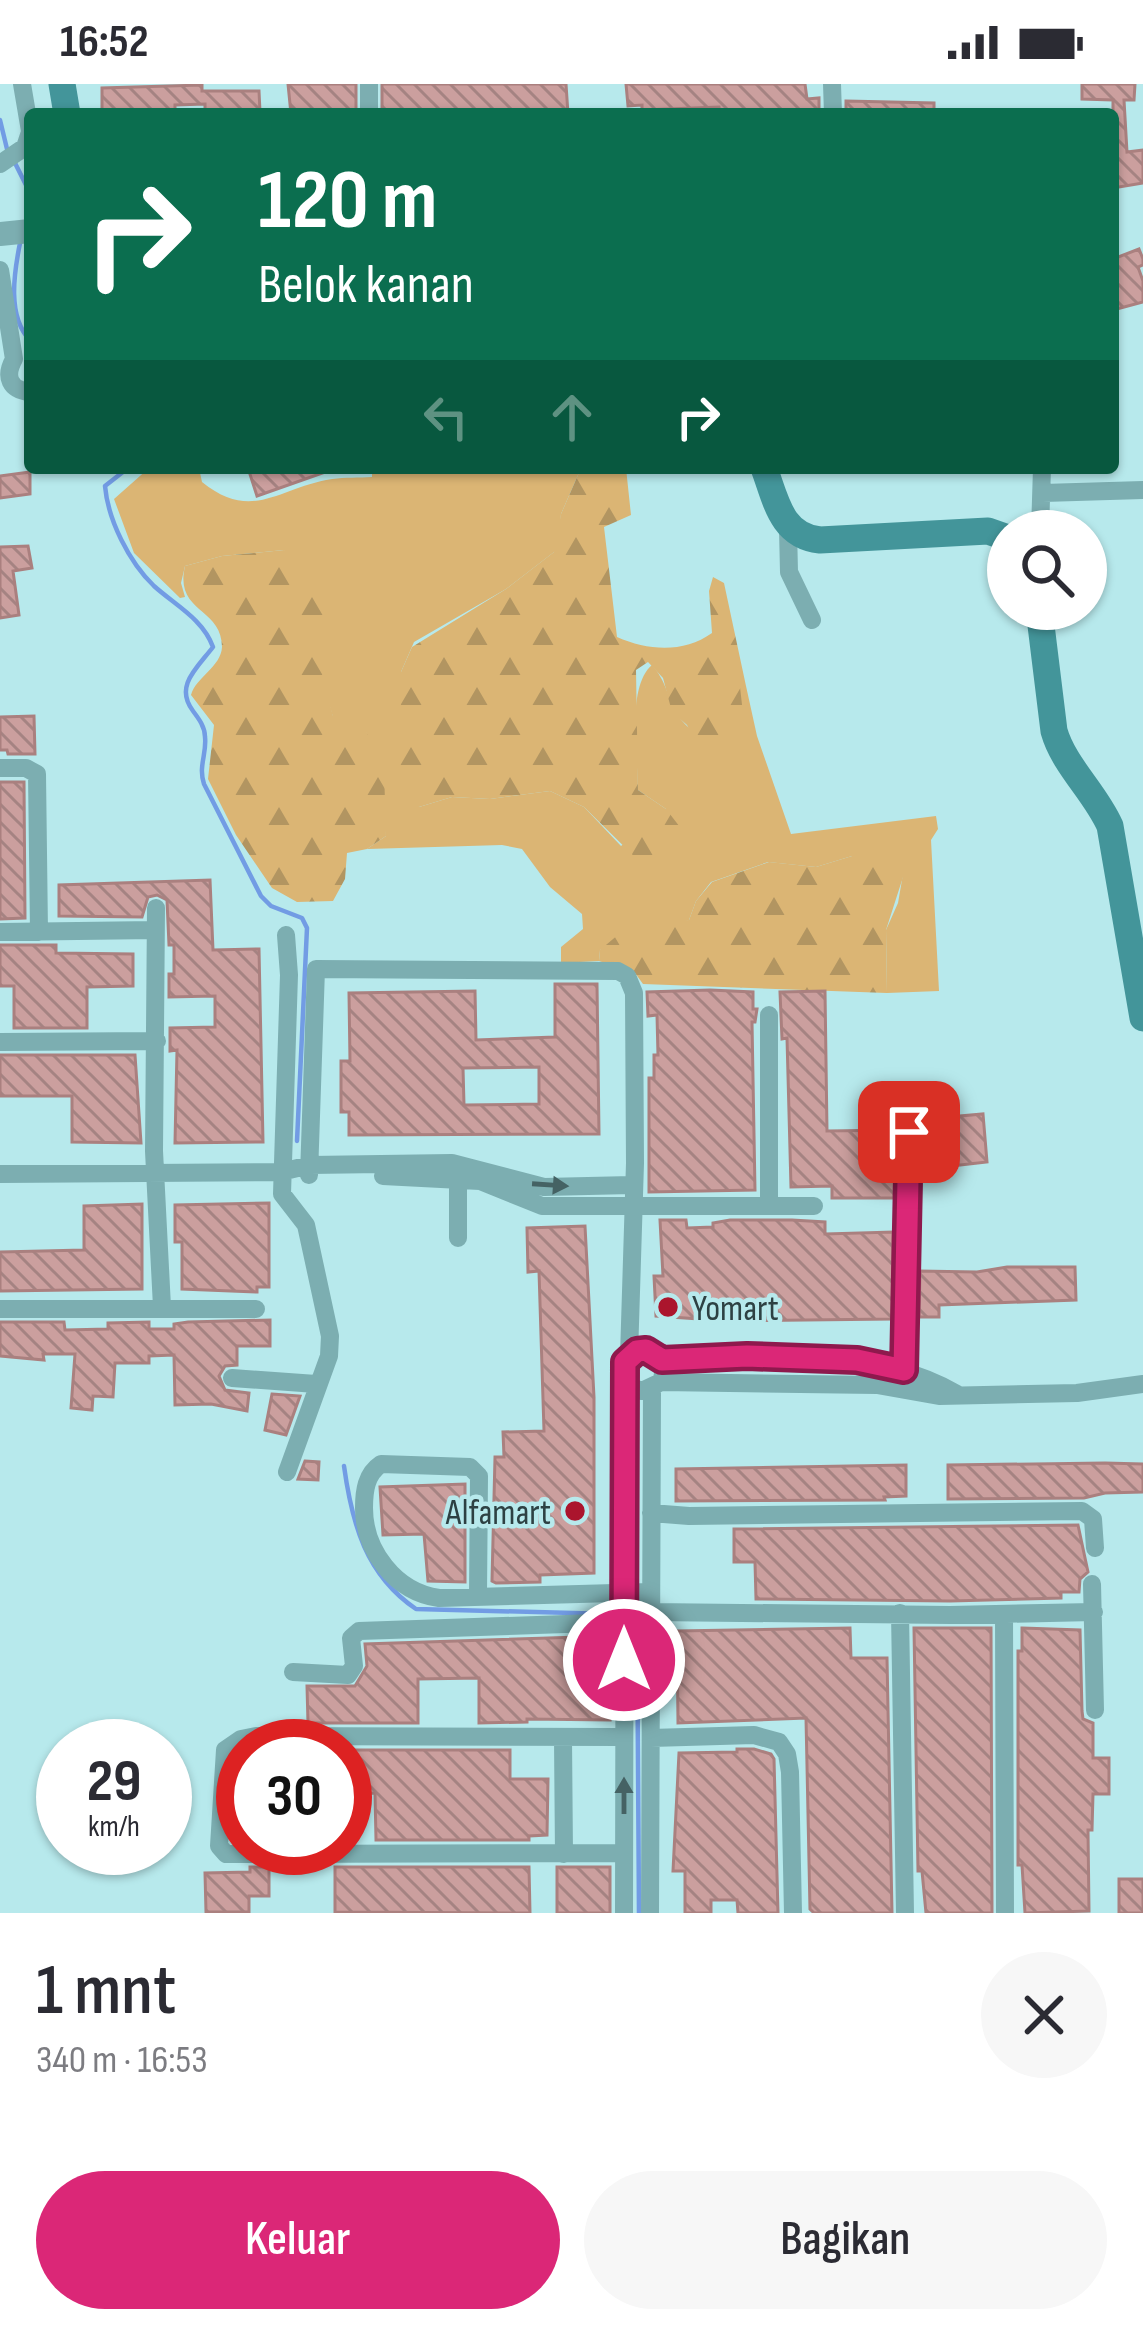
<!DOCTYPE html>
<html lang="id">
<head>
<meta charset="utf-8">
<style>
  :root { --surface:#fff; --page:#f7f7f7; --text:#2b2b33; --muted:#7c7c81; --accent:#db2777 }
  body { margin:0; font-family:"Sofia Sans Condensed",sans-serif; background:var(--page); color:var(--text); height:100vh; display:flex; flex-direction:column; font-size:45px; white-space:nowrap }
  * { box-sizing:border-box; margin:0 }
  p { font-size:39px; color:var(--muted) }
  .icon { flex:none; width:66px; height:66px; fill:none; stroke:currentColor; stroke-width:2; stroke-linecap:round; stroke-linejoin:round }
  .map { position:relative; height:1829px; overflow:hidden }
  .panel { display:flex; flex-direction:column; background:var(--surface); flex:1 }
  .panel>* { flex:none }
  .guide { position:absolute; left:24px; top:24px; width:1095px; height:366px; border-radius:12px; box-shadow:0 3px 9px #0004; background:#0b6e4f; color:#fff; overflow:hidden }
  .controls { position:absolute; left:987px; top:426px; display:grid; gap:24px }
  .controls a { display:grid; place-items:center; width:120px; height:120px; border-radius:50%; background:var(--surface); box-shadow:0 3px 9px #0004; font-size:60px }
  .speed { position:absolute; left:36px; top:1635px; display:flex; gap:24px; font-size:60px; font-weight:700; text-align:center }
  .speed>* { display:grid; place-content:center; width:156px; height:156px; border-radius:50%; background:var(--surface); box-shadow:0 3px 9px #0004; line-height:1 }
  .speed small { font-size:30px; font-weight:400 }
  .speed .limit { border:18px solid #d22; background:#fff; color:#111 }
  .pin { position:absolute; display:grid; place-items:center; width:102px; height:102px; color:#fff; margin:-51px; border-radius:24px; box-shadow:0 6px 18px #0006 }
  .me { position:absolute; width:132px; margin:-66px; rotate:0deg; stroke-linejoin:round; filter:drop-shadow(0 0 9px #0008) }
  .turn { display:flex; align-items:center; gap:42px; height:252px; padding:0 36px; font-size:54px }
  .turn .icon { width:156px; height:156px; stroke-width:2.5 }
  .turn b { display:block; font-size:84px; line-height:102px }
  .lanes { display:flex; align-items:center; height:114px; padding:0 36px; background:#0003; justify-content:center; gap:60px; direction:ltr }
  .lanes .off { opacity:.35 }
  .round { display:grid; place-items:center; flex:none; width:126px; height:126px; border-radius:63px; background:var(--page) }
  .summary { display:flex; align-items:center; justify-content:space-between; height:204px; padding:0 36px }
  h1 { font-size:72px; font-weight:600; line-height:90px }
  .primary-button { display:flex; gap:24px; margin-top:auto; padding:24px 36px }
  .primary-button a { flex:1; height:138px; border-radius:72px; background:var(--accent); color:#fff; font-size:48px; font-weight:600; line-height:138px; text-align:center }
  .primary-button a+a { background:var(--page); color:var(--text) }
  .status { display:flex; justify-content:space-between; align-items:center; height:84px; padding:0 60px; background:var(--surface); direction:ltr }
  .status svg { height:33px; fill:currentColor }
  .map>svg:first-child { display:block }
</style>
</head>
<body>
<div class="status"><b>16:52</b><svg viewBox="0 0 49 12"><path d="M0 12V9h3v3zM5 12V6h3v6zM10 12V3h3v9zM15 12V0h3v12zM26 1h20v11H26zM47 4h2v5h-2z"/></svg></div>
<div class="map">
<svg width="1143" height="1829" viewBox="0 0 1143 1829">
  <defs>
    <pattern id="forest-firs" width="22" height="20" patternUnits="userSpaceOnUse" patternTransform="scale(3)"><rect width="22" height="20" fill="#dbb574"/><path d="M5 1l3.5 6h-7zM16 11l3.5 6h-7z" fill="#b29561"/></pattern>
    <pattern id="building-back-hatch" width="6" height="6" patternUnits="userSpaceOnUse" patternTransform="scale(3)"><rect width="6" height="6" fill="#cb9f9e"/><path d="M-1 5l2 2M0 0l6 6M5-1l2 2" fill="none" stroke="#a58382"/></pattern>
  </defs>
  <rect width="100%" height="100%" fill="#b7e9ec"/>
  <path fill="#dbb574" d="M149 384H199L202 398C253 439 279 403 332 395 345 393 359 394 372 393V384H581L561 430 558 465 506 505 414 558 401 588 419 723 452 713 490 715 550 707 584 723 621 762 666 725 638 706C638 673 626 603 652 581 672 604 665 621 689 644L740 602H746L757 652 791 750 936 732 938 745 931 756 939 907 887 909 886 846 898 819 903 790 852 772 816 783 768 778 711 798 696 817 689 836 600 866 599 877 561 879V863L583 845 582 830 550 803 522 765 502 761 367 765 386 752 366 648 333 633 284 466 222 472 185 482 181 499 185 513 180 514 134 469 114 415Z"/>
  <path fill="url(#forest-firs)" d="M581 384H626L631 431 604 443 617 553C649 567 684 569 712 549L709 507 713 493 724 499 746 602 740 603 745 647 734 664 718 676 698 665 687 641 672 628 663 594 648 578 636 586 638 706 666 725 683 747 677 776 647 785 584 723 550 707 490 715 452 713 419 723 404 716 400 692 401 588 412 563 506 505 554 468 561 430Z
    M284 466C326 488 349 531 318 573L333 632 366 647 384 684 386 752 367 765 347 769 345 795 333 817 297 818 272 804 236 751 208 695 214 641 191 611C196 593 221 583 222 563 222 523 174 529 185 482L222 472Z
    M852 772H886L904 790 886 846 887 909 643 900 635 889 599 877 600 866 632 839 689 836 696 817 712 798 769 778 816 783Z"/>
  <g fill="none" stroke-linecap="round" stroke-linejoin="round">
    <path stroke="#729ce4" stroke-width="4.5" d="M0 36 7 65
      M13 75 30 109
      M20 159C14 189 7 233 30 256
      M128 384 105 402C108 436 129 478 154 502 175 521 203 535 213 563 197 584 174 602 193 627 199 635 205 643 205 653 207 670 198 682 204 700L261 812 271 822 302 834 307 844 297 1057
      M344 1382C352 1440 366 1491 416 1525L610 1530
      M634 1529 637 1530 639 1829"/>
  </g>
  <path fill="url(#building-back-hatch)" stroke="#aa807f" stroke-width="3" fill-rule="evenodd" d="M288 0H356V30H291Z
    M382 0H566L568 30H382Z
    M626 0H805L807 15 819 14V30H720L719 23 642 26V21L628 22Z
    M1082 0H1135L1134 16H1124L1127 68 1143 66V99L1113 104V16L1082 15Z
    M202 1V7H259L260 28 205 29V20L175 21V26L155 28 102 30V4Z
    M846 17 934 19V30H846Z
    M1139 165 1143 175V181L1138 183 1143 197V218L1113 226V175Z
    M248 384H334V385L257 412Z
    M30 388V410L0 414V392Z
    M28 462 32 484 13 487 19 531 0 534V463Z
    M34 632 35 670H8L7 666H0V633Z
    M0 698H24L25 834 0 835Z
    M210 796 213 866 259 865 263 1058 175 1059 177 966 170 967V944L215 943V912L169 913V890H174V861H169L167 816 157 811 148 813 142 833 59 832V801Z
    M0 861H56V869L133 870V902L87 903V944H14V902H0Z
    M555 900H597L599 1050 349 1051V1028H341V977H350L349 909 475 907 476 956 555 953ZM539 983V1020L464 1021 463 984Z
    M710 906 753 908V925H757L755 938H752L755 1106 649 1108V994H654V971H658L657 931 648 932 647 908Z
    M825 907 827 1047 896 1046 894 1114H832V1102L791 1103 787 954 782 955 780 908Z
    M0 971H135L141 1059 72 1058V1012H0Z
    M983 1030 987 1078 951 1082 949 1055 922 1057 921 1043 915 1036Z
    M269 1119V1203H257V1208L182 1205V1158H175V1121Z
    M142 1120V1205L0 1207V1168L84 1166V1122Z
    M660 1136H686L687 1144 713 1143V1139L730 1136H792L825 1138V1150L893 1148 892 1235 729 1237 656 1232 654 1192H663Z
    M585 1142 594 1313V1489L540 1491V1498L496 1499 492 1497 495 1373H504L503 1348 544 1347 539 1187 528 1188 527 1144Z
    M1007 1183H1075L1076 1216 939 1221V1233H919L920 1187 977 1188Z
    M270 1236V1262H237V1281L225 1282 219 1292 225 1306 249 1309 247 1327 211 1320 175 1321 174 1271 149 1272V1279H115L113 1313 93 1312 92 1326 71 1324 75 1270H43L44 1276 0 1272V1238H64L65 1246 108 1245V1239L149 1238V1245H174V1240L188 1238Z
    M272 1310 300 1312 286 1351 265 1346Z
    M305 1377 319 1378 318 1396 298 1395Z
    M1105 1379 1143 1380V1408L1105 1409 1084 1414 948 1415V1381Z
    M906 1381V1412L884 1413 885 1416 676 1417V1385Z
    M465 1400V1498L428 1497 424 1450 383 1451 380 1403Z
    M1078 1441 1088 1488 1080 1495 1079 1508H1061V1514L950 1517 756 1515 755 1478H734V1445Z
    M850 1544 851 1574H887L892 1829H814L810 1825 806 1634 678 1639 677 1547Z
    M914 1544H991L992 1829H926L922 1787H918Z
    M1022 1544 1080 1546 1082 1627 1083 1635 1093 1639V1674H1109V1710H1093L1092 1746H1088L1089 1827 1025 1829 1022 1781H1018V1567H1022Z
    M611 1552V1584H605L610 1636 527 1635V1638L479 1639V1594L418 1595V1639H308L307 1602H355L367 1582 365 1560Z
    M737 1665H754L771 1670 774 1675 778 1829H738L737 1816H711V1829H685V1787H673L679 1669 737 1668Z
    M345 1666H510V1695H548L547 1751 529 1752V1756H376L375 1709 345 1710Z
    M250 1783H269V1812H249V1828H206L205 1789 250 1788Z
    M335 1783H529L530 1829 335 1828Z
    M557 1783H610V1829H557Z
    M1119 1795H1143V1829H1119Z"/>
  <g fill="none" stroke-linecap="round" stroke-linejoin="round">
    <path stroke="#7caeb1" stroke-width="18" d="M22 0 30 47
      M832 0 833 30
      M369 30V0
      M0 80 25 63 30 48
      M0 186 14 275C4 293 10 306 30 308
      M1043 409 1143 406
      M788 445 789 488 812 536
      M1040 447 1042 384
      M0 684H26L37 690 39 848
      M156 824 154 1067 162 1223
      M0 848 155 846
      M286 851 289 891 282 1110 306 1141 330 1252 329 1272 287 1388
      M769 931V1121
      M0 958 157 957
      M0 1090 281 1088 310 1081 452 1079 544 1103 632 1101
      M309 1091 316 885 618 887 627 892 634 909 635 1079 629 1272 623 1286 631 1303 642 1307 661 1298 665 1283 655 1269 637 1267 629 1272
      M383 1092 480 1097 542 1122H814
      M458 1093V1154
      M0 1225H256
      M662 1276C754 1268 875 1262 957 1310
      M904 1293 909 1048
      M232 1294 316 1300
      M661 1298 877 1301 939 1312 1077 1309 1143 1300
      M651 1429 689 1432 1082 1427 1093 1435 1095 1464
      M1092 1500 1095 1626
      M478 1511 479 1392 470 1383 381 1380C366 1390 364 1407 364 1424 364 1466 395 1508 439 1514L650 1508
      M651 1528 950 1531 1094 1528
      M900 1529 905 1829
      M1004 1530 1005 1829
      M293 1588 348 1591 354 1582 351 1554 359 1547 624 1538
      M651 1654 754 1651 779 1658 787 1670 790 1688 793 1829
      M563 1655 564 1770
      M624 1769 226 1770 219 1762 225 1666 241 1655 256 1652 624 1653
      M624 1829 625 1294
      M650 1829 652 1305"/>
    <path stroke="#7caeb1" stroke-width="24" d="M0 150 30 147"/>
    <path stroke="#43959a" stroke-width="27" d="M62 0 67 30
      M764 384C776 416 781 452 820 456L988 447 1008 454
      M1039 525 1054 647C1064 682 1095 708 1110 742L1143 934"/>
  </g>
  <defs><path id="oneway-solid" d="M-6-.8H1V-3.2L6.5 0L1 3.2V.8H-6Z" transform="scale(3)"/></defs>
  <g fill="#456264">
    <use href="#oneway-solid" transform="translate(550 1101) rotate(4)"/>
    <use href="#oneway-solid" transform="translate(624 1712) rotate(-90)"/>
  </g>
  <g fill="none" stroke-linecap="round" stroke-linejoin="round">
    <defs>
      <path id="route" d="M624 1576 625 1278 637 1267 646 1266 662 1276 747 1272 857 1276 904 1286 909 1048"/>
    </defs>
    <use href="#route" stroke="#8e194d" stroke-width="30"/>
    <use href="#route" stroke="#db2777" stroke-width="21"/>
  </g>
  <g fill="#ab152d" stroke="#b7e9ec" stroke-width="4.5">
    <circle cx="668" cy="1223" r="12"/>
    <circle cx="575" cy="1427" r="12"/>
  </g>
  <g text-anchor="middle" stroke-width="9" stroke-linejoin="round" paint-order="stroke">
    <g font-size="36" fill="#2d4143" stroke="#b7e9ec" text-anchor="start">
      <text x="692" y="1236">Yomart</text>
      <text x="551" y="1440" text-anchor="end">Alfamart</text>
    </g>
  </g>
</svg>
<div class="controls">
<a><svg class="icon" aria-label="search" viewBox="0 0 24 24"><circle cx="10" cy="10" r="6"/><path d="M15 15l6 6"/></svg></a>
</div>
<div class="speed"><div>29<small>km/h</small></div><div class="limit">30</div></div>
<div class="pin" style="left:909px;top:1048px;background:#d93025"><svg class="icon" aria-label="arrive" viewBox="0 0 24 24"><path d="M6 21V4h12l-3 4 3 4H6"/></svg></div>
<svg class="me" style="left:624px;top:1576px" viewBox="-20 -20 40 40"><circle r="17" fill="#db2777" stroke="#fff" stroke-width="3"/><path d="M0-11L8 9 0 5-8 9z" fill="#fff"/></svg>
<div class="guide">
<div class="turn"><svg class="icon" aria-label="right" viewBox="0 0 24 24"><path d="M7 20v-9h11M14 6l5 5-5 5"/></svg><div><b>120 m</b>Belok kanan</div></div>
<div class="lanes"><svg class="icon off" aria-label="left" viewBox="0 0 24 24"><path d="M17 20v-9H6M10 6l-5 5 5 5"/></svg><svg class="icon off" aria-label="ahead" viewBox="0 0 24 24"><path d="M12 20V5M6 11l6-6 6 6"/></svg><svg class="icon" aria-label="right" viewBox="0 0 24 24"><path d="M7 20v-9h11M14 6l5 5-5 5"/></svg></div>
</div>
</div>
<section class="panel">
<div class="summary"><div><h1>1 mnt</h1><p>340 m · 16:53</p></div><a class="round"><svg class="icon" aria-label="close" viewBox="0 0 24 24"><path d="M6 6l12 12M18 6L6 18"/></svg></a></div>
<div class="primary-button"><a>Keluar</a><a>Bagikan</a></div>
</section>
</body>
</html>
